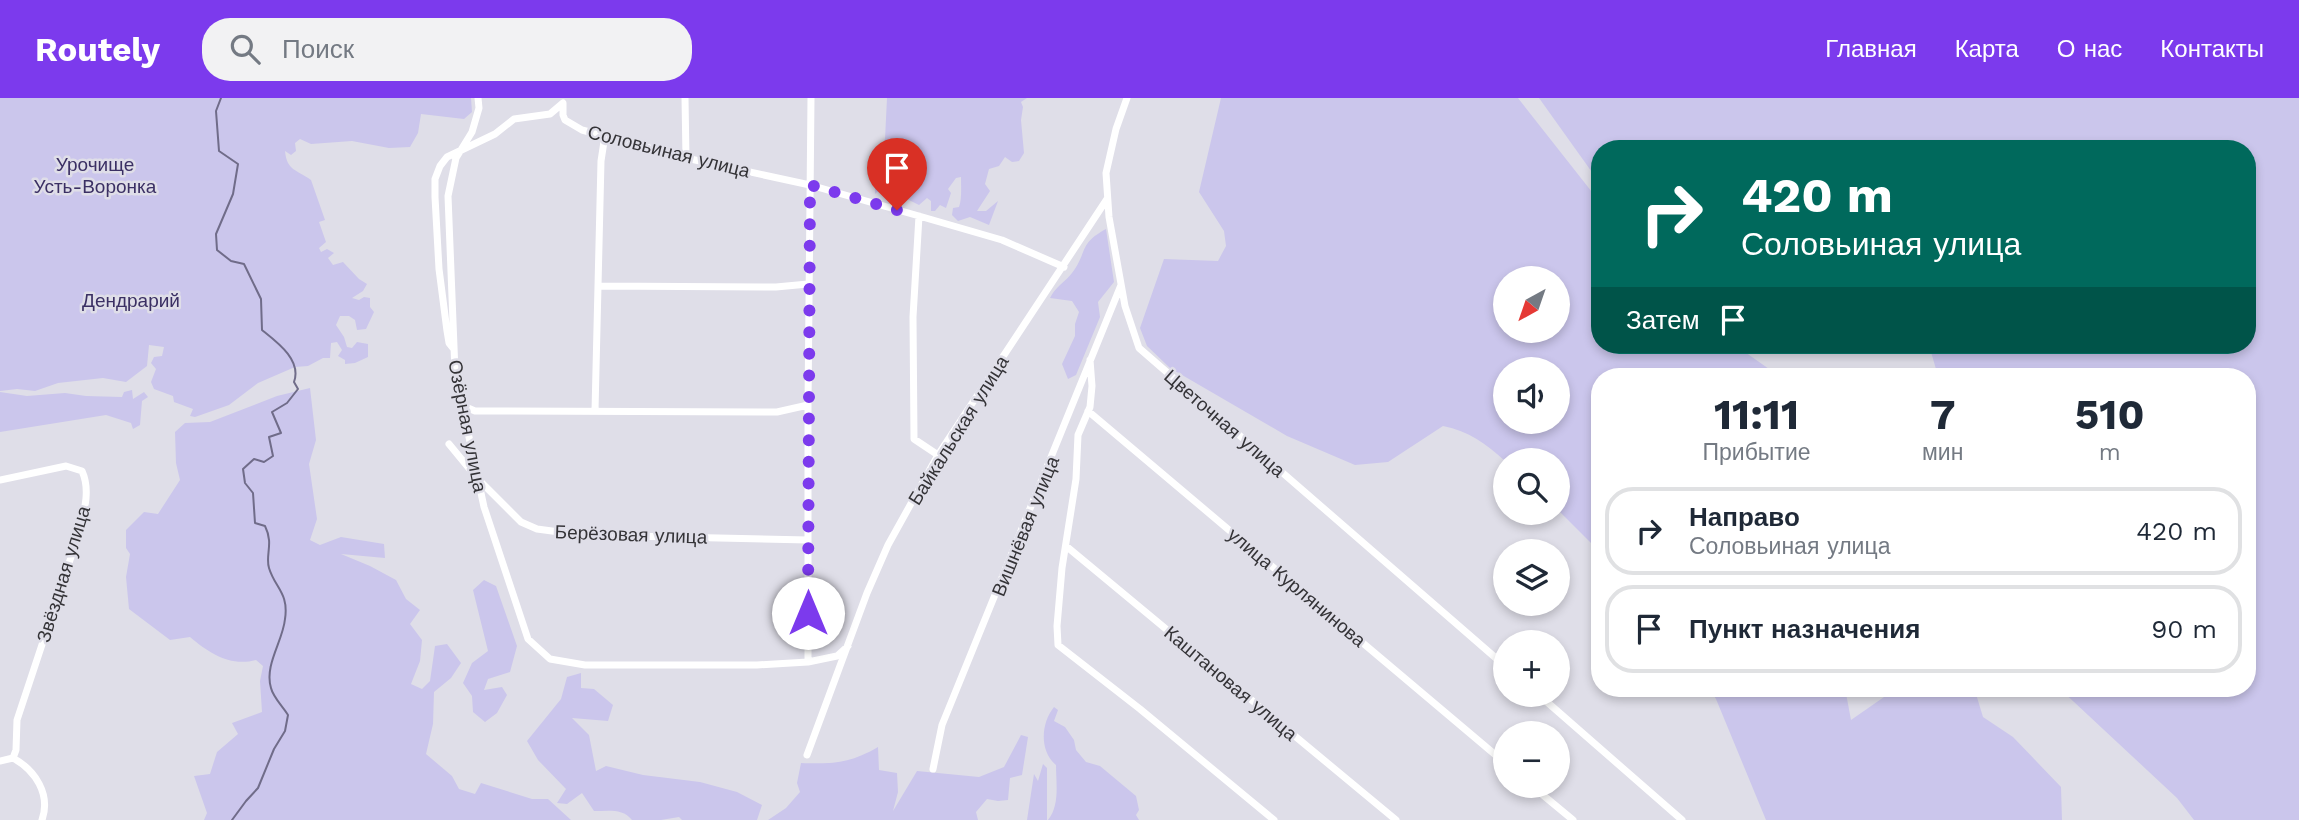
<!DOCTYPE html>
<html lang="ru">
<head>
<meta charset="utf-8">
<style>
  :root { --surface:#fff; --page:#f2f2f3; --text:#1f2937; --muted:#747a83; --line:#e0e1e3; --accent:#7c3aed }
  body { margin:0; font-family:"Work Sans",sans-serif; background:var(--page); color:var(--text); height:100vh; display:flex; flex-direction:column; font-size:26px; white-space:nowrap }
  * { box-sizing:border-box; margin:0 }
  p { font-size:23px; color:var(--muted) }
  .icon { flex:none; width:38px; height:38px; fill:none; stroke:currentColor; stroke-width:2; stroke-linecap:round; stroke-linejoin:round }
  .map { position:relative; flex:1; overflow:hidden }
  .details { position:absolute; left:1591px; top:270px; width:665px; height:329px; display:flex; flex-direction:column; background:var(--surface); border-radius:28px; box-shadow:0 4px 10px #0003 }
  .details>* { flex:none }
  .hud { position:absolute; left:1591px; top:42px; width:665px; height:214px; border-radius:28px; box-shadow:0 4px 10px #0003; background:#00695c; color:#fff; overflow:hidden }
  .needle { width:46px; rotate:220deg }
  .controls { position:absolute; left:1493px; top:168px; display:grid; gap:14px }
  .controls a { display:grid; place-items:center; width:77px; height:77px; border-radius:50%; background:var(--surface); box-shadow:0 4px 10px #0003; font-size:35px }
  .pin { position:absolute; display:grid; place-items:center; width:60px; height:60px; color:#fff; margin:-72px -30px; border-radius:50% 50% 50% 0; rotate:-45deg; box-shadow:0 0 7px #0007 }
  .pin .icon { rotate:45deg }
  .me { position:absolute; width:77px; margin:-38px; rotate:0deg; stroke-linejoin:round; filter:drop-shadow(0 0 5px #0008) }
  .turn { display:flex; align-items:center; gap:24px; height:147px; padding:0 35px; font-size:32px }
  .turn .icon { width:91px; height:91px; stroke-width:2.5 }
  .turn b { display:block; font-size:49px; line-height:60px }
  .then { display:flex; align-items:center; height:66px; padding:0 35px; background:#0003; gap:14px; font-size:26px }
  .eta { display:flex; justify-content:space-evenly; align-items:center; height:119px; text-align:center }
  .eta b { font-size:42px; font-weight:700; line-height:49px }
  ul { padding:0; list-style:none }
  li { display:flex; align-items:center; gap:21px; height:88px; margin:0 14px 10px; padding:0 21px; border:4px solid var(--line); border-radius:28px }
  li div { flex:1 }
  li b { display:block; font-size:26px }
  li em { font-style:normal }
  header { display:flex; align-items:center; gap:42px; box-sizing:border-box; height:98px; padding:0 35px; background:var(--accent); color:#fff }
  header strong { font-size:33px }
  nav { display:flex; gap:38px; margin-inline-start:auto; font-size:24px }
  .search { width:490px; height:63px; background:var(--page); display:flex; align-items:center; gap:18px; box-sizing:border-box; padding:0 24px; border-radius:28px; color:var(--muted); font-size:26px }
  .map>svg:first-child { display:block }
</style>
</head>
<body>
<header>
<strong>Routely</strong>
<div class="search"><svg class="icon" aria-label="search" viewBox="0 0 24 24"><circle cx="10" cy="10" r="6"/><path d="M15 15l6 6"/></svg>Поиск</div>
<nav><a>Главная</a><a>Карта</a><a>О нас</a><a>Контакты</a></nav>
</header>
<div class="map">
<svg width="2299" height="722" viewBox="0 0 2299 722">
  <rect width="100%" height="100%" fill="#dfdee8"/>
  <path fill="#cbc6ec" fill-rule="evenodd" d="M0 0H471L472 14 464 21 421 16 418 35 410 49 389 50 352 43 311 46 300 41 295 45 296 53 291 57 285 53C287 73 296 71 311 82L325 122 319 124 326 144 319 150 321 154 327 151 334 155 328 160 333 167 343 164 359 181 367 186 363 193 352 200 359 202 364 199 370 200V209L374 214 366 231 357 232 355 222 349 218H340L336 227 344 239 347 249 352 250 357 244 368 246V259L355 265 345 266V262L338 258 342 252 337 244 331 245 330 260H323L308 268 295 269 258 285 229 307 195 319 190 318 193 311 174 304 173 298 154 291 151 284 156 271 151 265 154 259 162 258 164 249 149 247 147 268 126 284 103 280 58 285 35 293 17 291 0 293Z
    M887 0H1027L1021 4 1023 9 1021 22 1024 55 1019 63 1012 64 1005 59 999 68 989 71 985 86 990 93 977 113H986L998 103 989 127 970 119 958 123 952 117 953 110 959 109C962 101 961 88 961 79L956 80 948 91 951 95 946 110 940 107 935 113H931V103L927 100 919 107 907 101 900 107 892 106 896 102 886 98 896 94 900 73 875 96 876 58 885 41Z
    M1221 0H1518L1599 103 1600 247H1735L1769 271 1788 278H1600L1599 453 1558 412V362L1505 363C1486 346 1469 333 1443 328L1388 364 1355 367 1287 338 1170 270 1147 248 1140 230 1164 161 1218 163 1226 148 1224 133 1199 94ZM1505 180H1558V233H1505ZM1505 271H1558V324H1505Z
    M1539 0H2299V722H2194L2177 700 2059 590H2247V278H1938L1929 247H2247V51H1600L1594 77Z
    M1106 131 1114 184 1098 204 1100 219 1076 277 1068 281 1062 266 1075 238V226L1079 214 1072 203 1050 200C1055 189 1065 184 1072 175 1088 154 1078 146 1106 131Z
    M310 290 316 342 309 366 317 421 310 442 320 447 341 439 384 446 385 460 341 456 370 468 396 482 406 501 420 512 410 526 422 542 420 563 411 586 422 591 430 583 435 548 447 546 461 565 451 580 434 594 433 626 426 656 452 678 459 691 475 696 481 685 532 701H548L571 722H204L207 715 194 678 210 676 217 654 238 636 232 625 262 614 260 583 263 568 256 562C230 569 209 555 190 539L170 542 129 511 126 479 130 456 126 450V432L144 414 158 416 180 382 176 365 175 334 185 325 210 324 277 298Z
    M132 292 133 301 144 294 148 299 142 303 140 327 133 331 131 325 106 317 0 334V294L27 298 65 295 86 298 122 299 124 294Z
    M484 482 496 488 517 548 510 574 488 581 484 592 502 589 507 597 497 615 485 624 473 614 472 598 463 585 472 565 488 553 473 492Z
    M581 575V590L594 591 613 607 608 623 572 620 589 637 596 673 606 668 643 677 700 684 737 694 762 707 757 722H682L679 719 661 722H632C623 710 608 713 594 713L582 695 567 706 557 705 566 691 538 662 527 643 561 601 567 579Z
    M1709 590H1845L1851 622 1897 590H1967L1976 596 1983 619 2013 639 2061 689 2062 722H1766L1716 601Z
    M1054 609 1058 612 1054 623 1065 629 1074 642 1076 652 1086 664 1100 668 1136 698 1139 712 1136 717 1139 722H1048C1060 707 1056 686 1056 667 1039 653 1041 625 1054 609Z
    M1021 637 1028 639 1022 677 1010 680 1008 702 998 703 987 701 976 714 978 722H768L786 710 800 694 797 685 801 665C832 666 849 666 878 649L879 672 897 675 898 694 893 713 917 673 979 679 1004 669Z
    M1043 666 1047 670V722H1027L1034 676 1038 683Z"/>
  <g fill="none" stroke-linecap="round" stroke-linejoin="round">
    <path stroke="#706c89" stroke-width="2" d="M221 0 216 13 219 53 238 66 233 96 216 136 217 152 231 163 244 166 261 201 262 232C277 244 302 262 294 284L298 291 287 305 272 314 281 335 269 339 273 358 264 364 254 361 243 371 245 385 253 395 255 425 265 428C274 446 265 457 269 470 275 490 289 495 285 521 283 543 264 567 271 590 273 599 283 609 288 617L285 633 274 651 258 690 246 703 232 722"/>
    <path stroke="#fff" stroke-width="7" d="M478 0 479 10 472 34 456 60 448 98 455 274 484 409 528 541 550 561 585 567H757L808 564 837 558 848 548
      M685 0 686 60
      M1127 0 1116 31 1106 75 1109 119 1125 208 1139 250 1505 568
      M919 118 913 219 914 341 938 357
      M598 188 776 189 808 186
      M453 250 449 245 447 233 439 171 435 99V81L440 68 447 59 495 36 514 21 550 16 563 5V17L565 22 582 32 686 60 810 87 919 118 1002 142 1064 169
      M1090 262 1092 288 1090 309 1078 337 1076 381 1062 470 1057 528 1058 547 1140 611 1274 722
      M461 307 475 313 777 314 808 307
      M595 313 601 63 605 37
      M1088 313 1505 665
      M449 346 477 380 521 424 537 431 582 437 808 442
      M0 382 66 368 82 373C92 395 82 419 77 441L17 622 16 652 13 660
      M1066 448 1396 722
      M808 564V307L811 0
      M1539 597 1682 722
      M807 657 867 495 888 447 938 357 1107 101
      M0 663 13 660C35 672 51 696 42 722
      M933 671 942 627 1121 187
      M1532 688 1573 722"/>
  </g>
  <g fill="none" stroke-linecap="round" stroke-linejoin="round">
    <path stroke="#7c3aed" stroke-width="12" stroke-dasharray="0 21.6" d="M808 515 810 87 897 112"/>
  </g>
  <g text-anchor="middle" stroke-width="5" stroke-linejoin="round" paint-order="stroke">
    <g font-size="19" fill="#343337" stroke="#dfdee8">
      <text transform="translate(669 53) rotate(14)" y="7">Соловьиная улица</text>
      <text transform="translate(1225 325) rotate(41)" y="7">Цветочная улица</text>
      <text transform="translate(468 328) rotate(79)" y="7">Озёрная улица</text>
      <text transform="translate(958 332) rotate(-58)" y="7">Байкальская улица</text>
      <text transform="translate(1025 428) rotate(-68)" y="7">Вишнёвая улица</text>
      <text transform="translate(631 436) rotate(2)" y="7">Берёзовая улица</text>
      <text transform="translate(63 476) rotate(-73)" y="7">Звёздная улица</text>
      <text transform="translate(1297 489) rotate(40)" y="7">улица Курлянинова</text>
      <text transform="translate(1231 585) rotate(40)" y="7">Каштановая улица</text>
    </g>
    <g font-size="19" fill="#3b3064" stroke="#dfdee8">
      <text x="95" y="73">Урочище<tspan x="95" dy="22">Усть-Воронка</tspan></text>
      <text x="131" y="209">Дендрарий</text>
    </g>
  </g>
</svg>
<div class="controls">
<a><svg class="needle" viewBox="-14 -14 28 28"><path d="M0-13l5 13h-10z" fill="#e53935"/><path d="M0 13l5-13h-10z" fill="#747a83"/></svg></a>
<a><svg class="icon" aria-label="sound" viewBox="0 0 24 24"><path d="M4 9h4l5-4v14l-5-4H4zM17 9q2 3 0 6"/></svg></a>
<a><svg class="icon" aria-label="search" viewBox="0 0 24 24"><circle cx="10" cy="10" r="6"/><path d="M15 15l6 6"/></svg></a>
<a><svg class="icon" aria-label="layers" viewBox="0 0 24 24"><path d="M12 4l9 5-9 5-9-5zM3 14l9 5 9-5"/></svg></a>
<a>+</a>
<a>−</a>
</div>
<div class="pin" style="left:897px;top:112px;background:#d93025"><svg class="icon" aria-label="arrive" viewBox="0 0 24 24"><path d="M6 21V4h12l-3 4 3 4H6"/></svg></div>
<svg class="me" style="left:808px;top:515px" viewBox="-20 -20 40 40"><circle r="19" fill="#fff"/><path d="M0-13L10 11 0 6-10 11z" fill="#7c3aed"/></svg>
<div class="hud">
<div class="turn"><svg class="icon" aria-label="right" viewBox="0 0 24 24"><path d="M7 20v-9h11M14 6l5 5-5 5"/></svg><div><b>420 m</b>Соловьиная улица</div></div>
<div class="then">Затем<svg class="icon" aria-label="arrive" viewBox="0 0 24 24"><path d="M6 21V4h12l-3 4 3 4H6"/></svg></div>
</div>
<section class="details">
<div class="eta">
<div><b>11:11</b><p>Прибытие</p></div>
<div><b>7</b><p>мин</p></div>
<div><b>510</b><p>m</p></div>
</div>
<ul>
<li><svg class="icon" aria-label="right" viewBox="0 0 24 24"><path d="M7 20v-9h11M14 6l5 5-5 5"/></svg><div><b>Направо</b><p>Соловьиная улица</p></div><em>420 m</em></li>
<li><svg class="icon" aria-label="arrive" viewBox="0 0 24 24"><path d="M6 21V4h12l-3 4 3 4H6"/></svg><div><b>Пункт назначения</b></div><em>90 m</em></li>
</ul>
</section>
</div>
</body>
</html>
